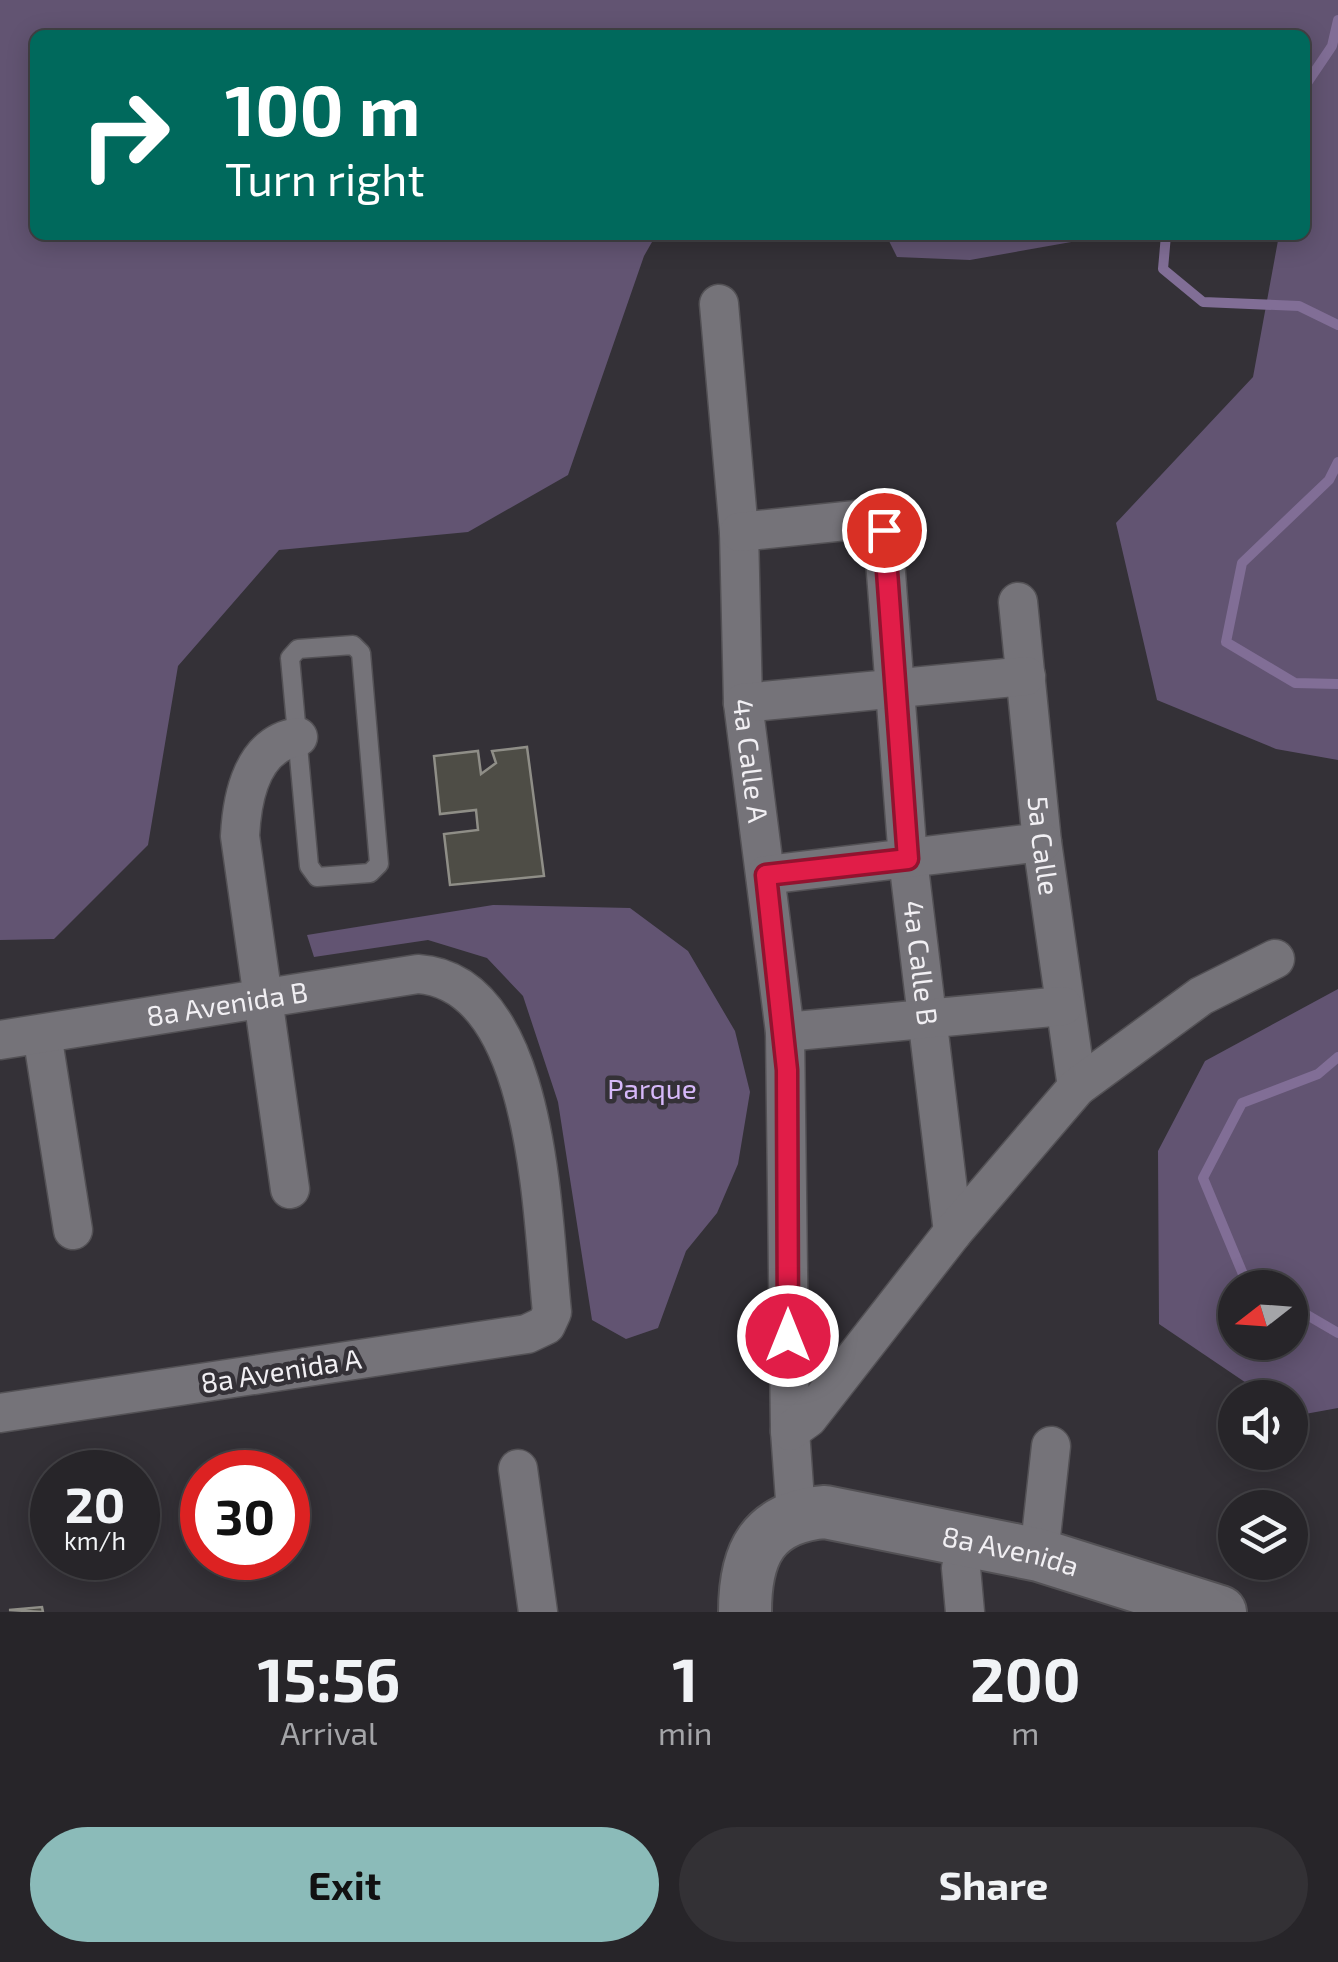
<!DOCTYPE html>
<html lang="en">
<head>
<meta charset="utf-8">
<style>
  :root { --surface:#272529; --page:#333135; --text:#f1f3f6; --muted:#a4a5a8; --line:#434246; --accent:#8bbbb9 }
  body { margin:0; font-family:"Exo 2",sans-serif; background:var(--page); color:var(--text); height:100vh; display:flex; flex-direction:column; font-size:38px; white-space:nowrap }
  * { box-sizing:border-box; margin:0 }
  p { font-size:32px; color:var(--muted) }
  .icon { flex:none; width:55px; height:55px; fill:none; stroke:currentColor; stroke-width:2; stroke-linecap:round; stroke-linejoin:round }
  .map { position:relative; height:1612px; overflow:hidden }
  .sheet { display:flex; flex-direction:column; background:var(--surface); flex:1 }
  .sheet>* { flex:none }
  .top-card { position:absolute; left:30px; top:30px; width:1280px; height:210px; border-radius:15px; box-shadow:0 5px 25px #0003,0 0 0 2px var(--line); background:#00695c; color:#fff; overflow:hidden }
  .needle { width:65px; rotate:253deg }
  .fabs { position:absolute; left:1218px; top:1270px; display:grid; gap:20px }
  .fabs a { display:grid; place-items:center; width:90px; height:90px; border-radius:50%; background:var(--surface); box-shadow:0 5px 25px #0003,0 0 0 2px var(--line); font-size:50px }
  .speed { position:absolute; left:30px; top:1450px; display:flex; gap:20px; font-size:50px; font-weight:700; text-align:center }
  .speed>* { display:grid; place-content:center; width:130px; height:130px; border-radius:50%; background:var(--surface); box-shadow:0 5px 25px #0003,0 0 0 2px var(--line); line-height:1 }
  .speed small { font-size:25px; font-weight:400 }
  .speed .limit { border:15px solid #d22; background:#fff; color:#111 }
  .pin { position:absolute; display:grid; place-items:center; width:85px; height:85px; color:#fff; margin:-42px; border:5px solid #fff; border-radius:50%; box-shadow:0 2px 10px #0007 }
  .me { position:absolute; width:110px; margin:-55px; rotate:0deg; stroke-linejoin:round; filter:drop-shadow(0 0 8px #0008) }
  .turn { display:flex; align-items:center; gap:35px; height:210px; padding:0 30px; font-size:45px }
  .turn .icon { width:130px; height:130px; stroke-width:2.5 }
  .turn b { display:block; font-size:70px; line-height:85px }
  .eta { display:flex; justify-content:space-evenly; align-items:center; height:170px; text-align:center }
  .eta b { font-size:60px; font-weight:700; line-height:70px }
  .primary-button { display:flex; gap:20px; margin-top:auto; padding:20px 30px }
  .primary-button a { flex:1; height:115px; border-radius:60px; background:var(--accent); color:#111; font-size:40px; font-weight:700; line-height:115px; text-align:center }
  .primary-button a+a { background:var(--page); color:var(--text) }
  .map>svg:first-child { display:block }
</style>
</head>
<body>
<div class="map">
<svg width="1338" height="1612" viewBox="0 0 1338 1612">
  <rect width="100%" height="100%" fill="#343137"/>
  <path fill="#625472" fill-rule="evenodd" d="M0 0H1338V760L1276 749 1157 700 1116 523 1253 377 1279 235H1305V35H35V235H656L644 256 568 475 468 532 279 550 178 666 148 845 54 939 0 940Z
    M886 235H1111L970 260 897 257Z
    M493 905 630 908 688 951 735 1031 750 1092 738 1164 717 1213 686 1251 658 1328 626 1339 592 1320 558 1102 523 996 487 958 428 940 314 957 307 935Z
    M1338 989V1408L1294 1416 1290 1413V1398L1267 1397 1159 1324 1158 1151 1205 1061ZM1235 1288H1290V1342H1235Z"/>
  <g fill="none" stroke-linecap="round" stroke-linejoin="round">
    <path stroke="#816e96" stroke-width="10" d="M1305 86 1332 46 1338 20
      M1166 235 1163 269 1203 302 1299 306 1338 325
      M1338 462 1329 480 1242 563 1226 642 1295 683 1338 684
      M1260 1288 1245 1279 1203 1178 1242 1103 1318 1074 1338 1057
      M1290 1305 1338 1333"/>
  </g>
  <path fill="#4e4d46" stroke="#8f8e87" stroke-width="2.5" d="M527 747 544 876 450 885 444 834 478 830 476 810 440 814 434 756 478 751 481 774 496 763 492 751Z
    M42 1607 43 1612 9 1610Z"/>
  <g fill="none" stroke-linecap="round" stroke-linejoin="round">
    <defs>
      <path id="lane" d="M353 645 361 653 379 864 370 873 317 877 309 866 290 658 298 649Z"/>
      <g id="street">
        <path id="s1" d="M719 304 739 532 743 703 785 1032 790 1431 796 1514"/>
        <path id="s2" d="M739 532 875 518 882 521 908 859 953 1232"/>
        <path id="s3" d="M1018 602 1042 842 1077 1087"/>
        <path d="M743 703 1026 676"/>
        <path d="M766 875 1042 842"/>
        <path d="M785 1032 1063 1006"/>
        <path d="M42 1034 73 1230"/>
        <path id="s4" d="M0 1040 418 974C541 982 542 1221 552 1312L546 1325 527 1334 0 1413"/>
        <path d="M290 1189 240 836C242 797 252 744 298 737"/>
        <path d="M790 1431 808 1418 953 1232 1077 1087 1201 996 1275 959"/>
        <path d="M518 1469 538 1612"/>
        <path d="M1039 1555 1051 1446"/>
        <path d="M961 1568 965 1612"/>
      </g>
      <g id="secondary">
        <path id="s5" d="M745 1612C745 1554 762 1517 825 1512L1039 1555 1220 1612"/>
      </g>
    </defs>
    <use href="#lane" stroke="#535155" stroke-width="21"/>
    <use href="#street" stroke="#535155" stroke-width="41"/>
    <use href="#secondary" stroke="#535155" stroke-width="56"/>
    <use href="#lane" stroke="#757379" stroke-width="18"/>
    <use href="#street" stroke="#757379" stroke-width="38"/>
    <use href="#secondary" stroke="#757379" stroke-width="52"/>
  </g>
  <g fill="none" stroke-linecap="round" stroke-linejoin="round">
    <defs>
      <path id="route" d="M788 1336 787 1070 766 875 908 859 884 530"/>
    </defs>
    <use href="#route" stroke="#92132f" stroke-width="25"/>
    <use href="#route" stroke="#e11d48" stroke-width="18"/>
  </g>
  <g text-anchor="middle" stroke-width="9" stroke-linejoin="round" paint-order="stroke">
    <g font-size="28" fill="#f1eff3" stroke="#343137">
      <text dy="10" stroke="none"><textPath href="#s1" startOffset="458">4a Calle A</textPath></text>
      <text dy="10" stroke="none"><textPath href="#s3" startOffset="245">5a Calle</textPath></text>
      <text dy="10" stroke="none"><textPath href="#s2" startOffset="588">4a Calle B</textPath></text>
      <text dy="10" stroke="none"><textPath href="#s4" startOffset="230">8a Avenida B</textPath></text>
      <text transform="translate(281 1371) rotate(-9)" y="10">8a Avenida A</text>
      <text dy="10" stroke="none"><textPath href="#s5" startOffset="335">8a Avenida</textPath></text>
    </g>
    <g font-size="28" fill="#d6b8f9" stroke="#343137">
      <text x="652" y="1099">Parque</text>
    </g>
  </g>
</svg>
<div class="fabs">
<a><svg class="needle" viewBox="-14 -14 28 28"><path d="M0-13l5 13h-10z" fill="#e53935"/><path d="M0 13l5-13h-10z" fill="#a4a5a8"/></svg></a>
<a><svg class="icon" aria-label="sound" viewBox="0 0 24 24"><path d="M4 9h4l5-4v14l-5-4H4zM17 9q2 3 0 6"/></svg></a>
<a><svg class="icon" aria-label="layers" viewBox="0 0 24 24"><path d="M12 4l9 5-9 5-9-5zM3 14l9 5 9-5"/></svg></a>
</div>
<div class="speed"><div>20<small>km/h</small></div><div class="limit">30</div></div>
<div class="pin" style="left:884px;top:530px;background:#d93025"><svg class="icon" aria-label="arrive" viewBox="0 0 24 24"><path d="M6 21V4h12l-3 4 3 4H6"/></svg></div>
<svg class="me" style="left:788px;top:1336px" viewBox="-20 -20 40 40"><circle r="17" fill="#e11d48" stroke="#fff" stroke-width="3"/><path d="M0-11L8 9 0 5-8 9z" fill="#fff"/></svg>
<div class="top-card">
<div class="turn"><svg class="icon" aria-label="right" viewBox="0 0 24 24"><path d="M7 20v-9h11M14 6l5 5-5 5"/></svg><div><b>100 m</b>Turn right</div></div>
</div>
</div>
<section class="sheet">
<div class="eta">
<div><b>15:56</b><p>Arrival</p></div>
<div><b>1</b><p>min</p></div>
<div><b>200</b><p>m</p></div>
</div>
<div class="primary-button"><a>Exit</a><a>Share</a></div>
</section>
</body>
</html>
